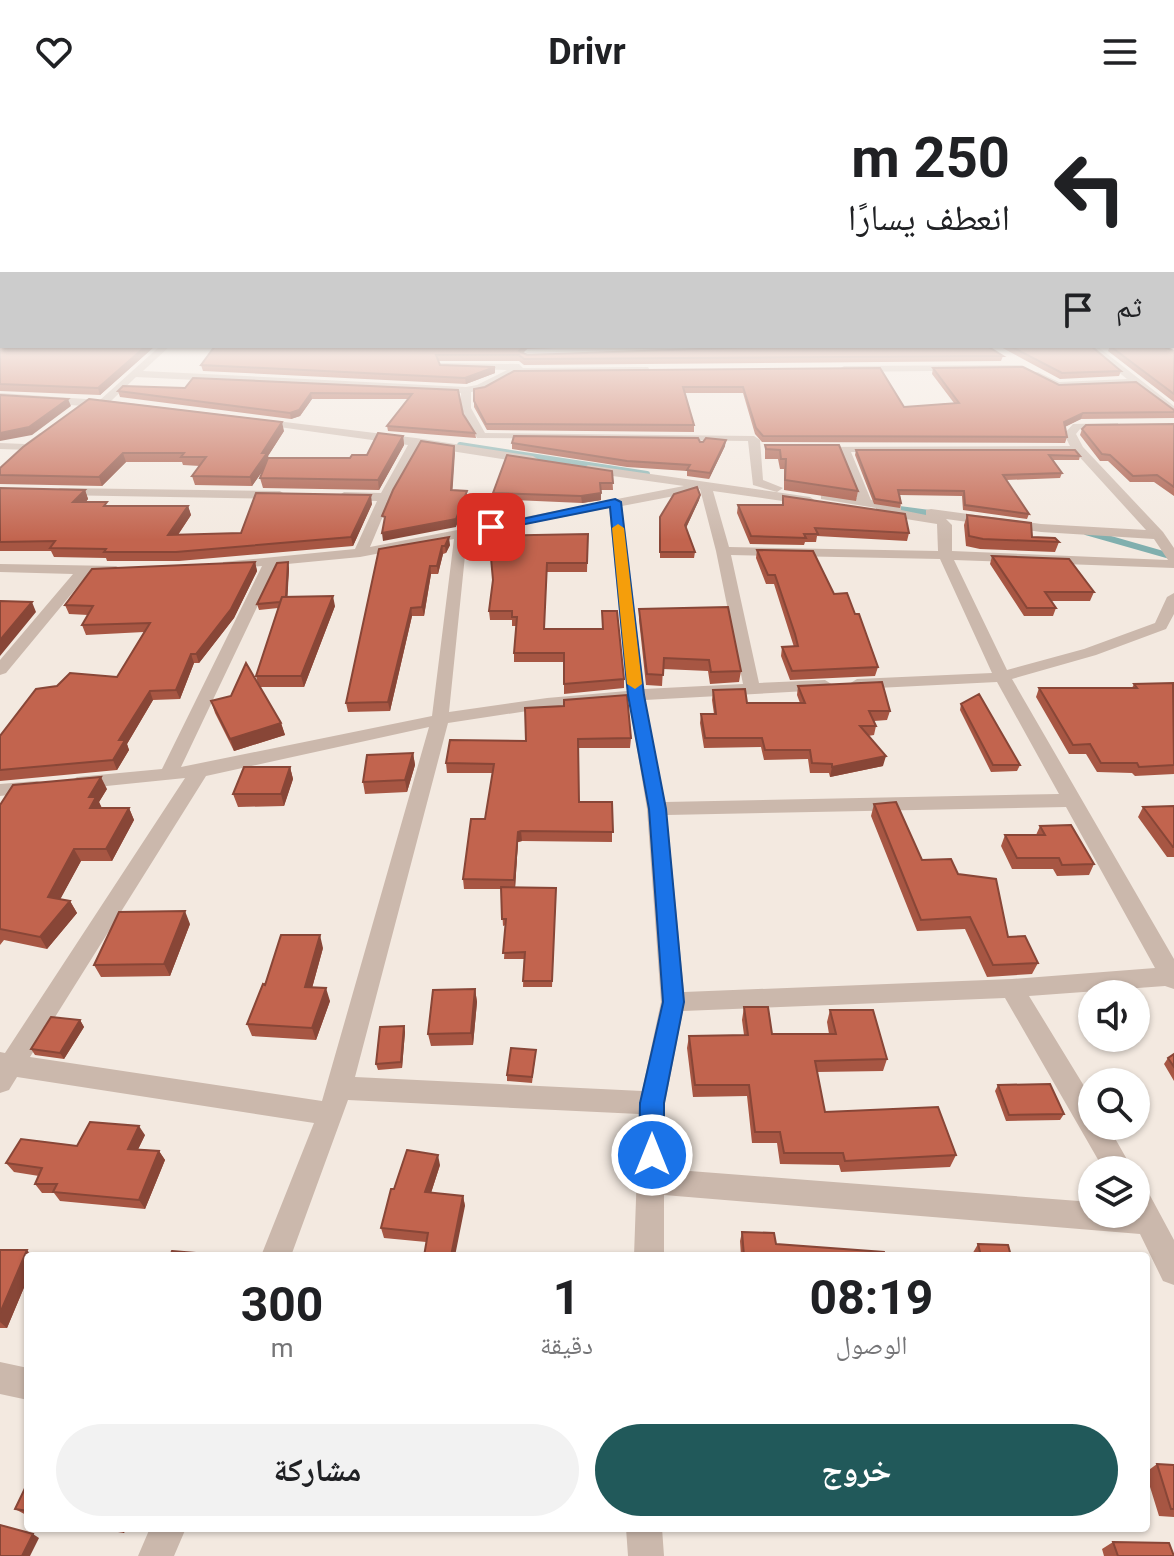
<!DOCTYPE html>
<html lang="ar">
<head>
<meta charset="utf-8">
<style>
  :root { --surface:#fff; --page:#f2f2f2; --text:#202124; --muted:#757577; --accent:#21595a }
  body { margin:0; font-family:Roboto,"Noto Naskh Arabic",sans-serif; background:var(--page); color:var(--text); direction:rtl; height:100vh; display:flex; flex-direction:column; font-size:30px; white-space:nowrap }
  * { box-sizing:border-box; margin:0 }
  p { font-size:26px; color:var(--muted) }
  .icon { flex:none; width:44px; height:44px; fill:none; stroke:currentColor; stroke-width:2; stroke-linecap:round; stroke-linejoin:round }
  .map { position:relative; flex:1; overflow:hidden; direction:ltr }
  .drawer { position:absolute; left:24px; top:1148px; width:1126px; height:280px; display:flex; flex-direction:column; background:var(--surface); border-radius:8px; box-shadow:0 2px 6px #0004; direction:rtl }
  .drawer>* { flex:none }
  .top-card { position:absolute; left:0px; top:0px; width:1174px; height:244px; box-shadow:0 2px 6px #0004; direction:rtl; background:#fff; color:var(--text); overflow:hidden }
  .controls { position:absolute; left:1078px; top:876px; display:grid; gap:16px }
  .controls a { display:grid; place-items:center; width:72px; height:72px; border-radius:50%; background:var(--surface); box-shadow:0 2px 6px #0004; font-size:40px }
  .pin { position:absolute; display:grid; place-items:center; width:68px; height:68px; color:#fff; margin:-34px; border-radius:16px; box-shadow:0 4px 12px #0006 }
  .me { position:absolute; width:88px; margin:-44px; rotate:0deg; stroke-linejoin:round; filter:drop-shadow(0 0 6px #0008) }
  .turn { display:flex; align-items:center; gap:28px; height:168px; padding:0 32px; font-size:36px }
  .turn .icon { width:104px; height:104px; stroke-width:2.5 }
  .turn b { display:block; font-size:56px; line-height:68px }
  .then { display:flex; align-items:center; height:76px; padding:0 32px; background:#0003; gap:16px; font-size:30px }
  .eta { display:flex; justify-content:space-evenly; align-items:center; height:136px; text-align:center }
  .eta b { font-size:48px; font-weight:700; line-height:56px }
  .action { display:flex; gap:16px; margin-top:auto; padding:16px 32px }
  .action a { flex:1; height:92px; border-radius:48px; background:var(--accent); color:#fff; font-size:32px; font-weight:700; line-height:92px; text-align:center }
  .action a+a { background:var(--page); color:var(--text) }
  header { display:flex; justify-content:space-between; align-items:center; height:104px; padding:0 32px; background:var(--surface); font-size:36px; font-weight:700 }
  .map>svg:first-child { display:block }
</style>
</head>
<body>
<header><svg class="icon" aria-label="menu" viewBox="0 0 24 24"><path d="M4 6h16M4 12h16M4 18h16"/></svg>Drivr<svg class="icon" aria-label="heart" viewBox="0 0 24 24"><path d="M12 20l-8-8c-3-5 5-10 8-4 3-6 11-1 8 4z"/></svg></header>
<div class="map">
<svg width="1174" height="1452" viewBox="0 0 1174 1452">
  <rect width="100%" height="100%" fill="#f3e9e0"/>
  <g fill="none" stroke-linecap="round" stroke-linejoin="round">
    <path stroke="#80afae" stroke-width="6" d="M460 341 647 370
      M892 404 937 410
      M1086 428 1174 453"/>
    <path fill="#cbb8ac" fill-rule="evenodd" d="M160 242H170L143 267 466 283 477 281 507 266 441 264 438 259 519 260 523 264 648 263 651 268 513 270 484 286 471 288V304L485 329 754 332 760 336 763 376 783 384 777 388 753 381 748 337 477 334 461 304V289L136 273 111 297 416 334 533 352 539 356 533 360 419 342 391 393 370 443 684 382 584 368 582 365 588 361 810 393 816 397 810 401 713 387 729 443 938 447 937 420 881 411 876 410V404L821 395V389L825 388 857 394 839 348 811 347V343L1070 342 1064 330 1073 320 1118 319V323L1080 325 1076 330 1083 343 1163 428 1174 444V464L954 456 1007 566 1084 545 1155 519 1167 493 1174 489V510L1166 525 1096 551 1012 575 1174 855V885L1165 882 1029 892 1092 995V1022H1108L1133 1066H1104L1005 894 683 907 665 999 664 1065 1092 1098V1110H1136V1080L1146 1084 1174 1136V1181L1163 1177 1140 1130 664 1091V1152H634L639 1010 348 996 291 1152H261L314 1019 17 973 9 986 0 989V948L5 949 185 674 77 685 68 679 77 673 162 665 262 462 228 465 223 464V458L355 445 377 397 344 396 338 392 344 388 381 389 408 341 200 312 0 295V289L100 296ZM851 348H1075L1146 426 1041 420 931 405 926 406V411L901 406V401L871 396ZM696 384 700 385 716 447 743 580 644 585 622 402 690 389ZM609 404 627 587 547 594 449 608 467 432ZM946 415 1041 428 1154 435 1168 456 952 447V421ZM454 435 432 612 181 663 277 461 360 453ZM731 451 940 455 992 569 857 575 849 580 857 585 997 578 1059 690 665 698 645 596 825 586 833 581 825 576 759 579ZM629 597 647 705 661 898 642 987 355 973 448 619 547 604ZM429 623 322 997 30 953 206 672ZM1066 703 1155 864 1012 875 684 888 667 711Z
      M702 242H786L781 245 527 254 522 251 527 248Z
      M1086 242H1097L1174 302V310L1135 281 1057 284 1030 270 1038 268 1059 278 1127 275Z
      M1023 261 1020 266 844 268 839 265 844 262Z
      M40 329 50 331 31 346 0 345V339L25 340Z
      M60 384 280 387 286 391 280 395 56 391 54 388Z
      M0 460 116 462 123 466 116 470H88L6 569 0 571V556L73 470 0 468Z
      M37 677 44 679 47 683 44 687 0 692V680Z
      M0 1258 28 1264V1296L0 1290Z
      M150 1424H186L174 1452H138Z
      M626 1424H662L664 1452H628Z"/>
  </g>
  <path fill="#a75643" d="M0 234 2 242H155L100 291 0 287Z
    M215 242H614L527 245 523 249 527 251 1003 252 1001 257 524 261 519 257H438L440 261 495 269 466 280 203 267 201 261Z
    M999 242H1091L1121 267 1119 272 1060 275Z
    M1110 242 1174 247V298L1108 247Z
    M880 264 904 303 954 299 932 270 933 264 1059 281 1174 306V314L1081 315 1065 323 1067 333 1065 339 762 338 755 330 743 289H684L694 321V328L487 326 474 303V297Z
    M185 284 458 286 463 310 475 329 476 334 388 327 387 322 408 295H312L300 312 291 315 120 293 118 287Z
    M1174 320V392L1154 378H1130L1108 357H1100L1080 331 1082 325Z
    M284 327 268 352 269 354H350L367 351 403 332 404 341 379 386 263 384 260 374 263 366 252 382 195 381 192 372 200 362 183 361 182 358H126L102 382 0 380V364Z
    M700 338 725 342 709 375 687 372V367L627 363 512 345V339Z
    M765 341H839L858 387 856 397 784 386V365H780L778 355H765Z
    M856 346 1080 352 1079 356H1053L1062 369 1060 374 1006 376 1029 410 1027 415 963 406 962 392 900 391 901 399 900 404 874 400 855 351Z
    M612 367 613 386H600L601 396 582 399 494 395 493 389Z
    M0 384 85 386 88 395 86 398 109 402H188L191 411 178 431 241 429 372 400 353 442 179 457H107L106 454 54 453 51 447H0Z
    M700 391 699 396 686 424 695 448 694 454H660V413Z
    M738 401 909 429 907 437 817 432 816 438H805L804 441 750 440 737 409Z
    M967 411 1032 433 1059 438 1055 448 980 445 966 442 964 421Z
    M588 430 587 468H547L544 525 624 575V584L564 590V558H514V549L516 522H512V516H490L489 507 493 477Z
    M450 441 446 449 443 450 438 470H431L424 512H412L390 607 348 608 346 599 379 445Z
    M757 446 834 490 878 563 875 572 790 576 781 552 782 543H794L774 480H766L756 454Z
    M992 452 1094 488 1090 497H1051L1056 504 1053 512H1024L990 460Z
    M255 458 257 467 234 514 199 559H194L180 595 153 596 127 640 129 646 117 666 0 677V632L117 573 144 528 86 531 82 521 88 511 69 510 65 501Z
    M289 464 287 493 335 502 304 583H260L281 619 285 631 234 647 215 609 211 597 231 592 258 580 256 572 278 504 259 506 257 500Z
    M639 505 741 567 739 578 710 580 708 567 663 565 662 582 646 581 639 516Z
    M1134 580H1174V670L1135 672 1132 669 1097 668 1086 650H1069L1036 593 1039 584H1132Z
    M798 582 890 607 887 616 874 617 876 622 874 631 868 632 883 662 830 673 829 669H810L808 655 764 656 761 643 704 644 700 619 701 610H714L712 596 713 586 747 599H800L797 591Z
    M961 600 1020 661 1017 667 991 668 960 606Z
    M525 604 631 634 630 644H578L579 698H612V738L522 737 518 738 515 784 556 790 552 883H523L524 855H504L506 821 503 822 501 785H464L463 775 485 715 493 669H447L446 659 526 637Z
    M413 649 415 661 407 688 365 690 363 678Z
    M290 663 293 675 284 702 238 703 233 690Z
    M107 685 99 698 102 704H129L134 716 112 757H81L60 795 70 797 77 809 47 845 4 836 0 841V701Z
    M874 700 922 756 958 770 1008 833 1038 859 1032 870 987 873 965 825 917 827 871 712Z
    M1174 702V753H1167L1138 713 1143 703Z
    M1040 722 1094 760 1089 771 1057 772 1053 765H1012L1001 742 1005 731H1036Z
    M190 820 170 872 101 873 94 861Z
    M323 844 312 884 330 897 316 936 252 932 247 920 265 881Z
    M475 885 477 898 473 941 431 942 428 930Z
    M744 903 772 930H829L827 918 830 906 887 955 883 967 817 968 825 1008 956 1051 950 1063 841 1068 839 1061 780 1060 777 1039H752L747 992 693 993 687 944 689 932 744 931 742 916Z
    M80 916 84 923 64 955 35 951 31 945Z
    M404 922 405 928 402 964 378 966 376 960Z
    M536 946 532 979 507 977V971Z
    M1174 950V977L1164 960 1168 954Z
    M998 981 1064 1010 1060 1016 1006 1017 995 987Z
    M145 1031 138 1045 159 1047 165 1056 145 1105 60 1097 54 1089H42L35 1080 39 1072 14 1068 6 1059 77 1042Z
    M440 1061 431 1089 463 1092 465 1102 426 1138 384 1134 381 1124 394 1085Z
    M742 1128 776 1140 885 1152H741L740 1137Z
    M978 1140 1011 1152H971Z
    M0 1146 28 1152V1174L7 1224H0Z
    M1157 1360 1174 1361V1413L1159 1412 1146 1370V1368Z
    M28 1378V1412L15 1405Z
    M94 1424H126L124 1429Z
    M751 1424H778L752 1426Z
    M1113 1438 1174 1452H1104L1102 1445Z"/>
  <path fill="#884637" d="M146 242H155L100 291 98 284Z
    M524 242H527V245L519 252V247Z
    M495 263V269L466 280 465 274Z
    M311 289 312 295 300 312 291 315 290 309Z
    M68 295 71 302 32 331 0 337V329Z
    M1083 309 1081 315 1062 324 1064 318Z
    M282 318 284 327 268 352 269 358 252 382 250 373 262 349Z
    M403 332 404 341 379 386 378 376Z
    M726 336 725 342 709 375 710 369Z
    M454 342 455 349 452 394 451 386Z
    M123 349 126 358 102 382 99 373Z
    M85 386 88 395 77 407 73 398Z
    M467 387V395L456 423 383 437 382 429Z
    M601 389V396L582 399 581 392Z
    M371 391 372 400 353 442 351 433Z
    M700 391 699 396 685 426V421Z
    M188 402 191 411 171 441 168 431Z
    M449 433 450 441 446 449 445 442Z
    M442 442 443 450 438 470 437 462Z
    M255 458 257 467 234 514 199 559 196 550Z
    M288 458 289 464 287 503 285 498Z
    M430 462 431 470 424 512 422 503Z
    M333 492 335 502 304 583 301 572Z
    M32 498 36 508 0 552V536Z
    M411 504 412 512 390 607 388 598Z
    M191 550 194 559 180 595 176 586Z
    M150 587 153 596 127 640 129 646 117 666 113 656 119 636Z
    M281 619 285 631 234 647 230 635Z
    M413 649 415 661 407 688 405 676Z
    M886 652 883 662 830 673 832 663Z
    M290 663 293 675 284 702 281 690Z
    M101 673 107 685 99 698 102 705 90 704 89 693Z
    M129 704 134 716 112 757 106 745Z
    M521 727 522 737 518 738 515 785 514 776 518 728Z
    M74 745 81 757 55 805 48 793Z
    M70 797 77 809 47 845 40 833Z
    M185 807 190 820 170 872 164 860Z
    M320 831 323 844 309 895 305 883Z
    M326 884 330 897 316 936 312 924Z
    M475 885 477 898 473 941 471 929Z
    M80 916 84 923 64 955 60 949Z
    M404 922 405 928 402 964 401 958Z
    M139 1022 145 1031 134 1054 128 1045Z
    M159 1047 165 1056 145 1105 139 1096Z
    M438 1051 440 1061 428 1098 425 1088Z
    M463 1092 465 1102 455 1152H451Z
    M27 1146 32 1152H28V1174L7 1224 0 1218V1209Z
    M117 1424H126L124 1429Z
    M33 1430 39 1434 30 1452H22Z"/>
  <path fill="#c2644e" stroke="#884637" stroke-width="2" d="M2 232V242H146L98 284 0 280V234Z
    M215 242H524L519 247 527 251 783 242H987L1003 252 524 255 519 251H436L440 261 495 263 465 274 201 261Z
    M1010 242H1091L1121 267 1062 269Z
    M1110 242H1163L1174 247V290Z
    M1023 263 1059 281 1136 278 1174 306V308L1083 309 1064 318 1067 333 763 332 756 324 743 283H683L694 321 486 320 474 297V285L485 283 514 267 880 264 904 303 959 299 933 264Z
    M193 274 458 286 463 310 475 329 387 322 412 290 311 289 299 306 290 309 118 287 123 282 185 284Z
    M0 291 68 295 29 323 0 329Z
    M89 295 282 318 262 349H267L250 373 192 372 206 353H181L184 349H123L99 373 0 371V364L23 343Z
    M1174 320V383L1157 371 1133 372 1110 351 1102 350 1082 325 1086 321Z
    M378 329 403 332 378 376 260 374 268 354H350L352 351H367Z
    M514 332 698 334 700 338H703L706 334 726 336 710 369 687 366 690 361 627 357 512 339Z
    M421 337 454 342 451 386 467 387 456 415 382 429 385 413 382 412 393 386Z
    M765 341H839L858 387 785 376 786 355H781L780 346 766 345Z
    M856 346H1075L1080 352 1049 351 1062 369 1003 371 1029 410 965 401 964 387 898 386 901 399 875 395Z
    M507 351 612 367 613 379H600L601 389 581 392 493 389Z
    M697 383 700 391 685 421 695 448H660V413L674 390Z
    M0 384 85 386 73 398H107L104 402H188L168 431 241 429 256 389 371 391 351 433 176 448H104L106 445 50 444 55 437 0 438Z
    M783 392 905 410 909 429 815 424 818 430H804L806 434 751 432 738 401H783Z
    M967 411 1031 419 1032 433 1055 434 1059 438 983 435 969 432Z
    M588 430 587 459H547L544 525H603L602 507H617L624 575 564 580V549H514L517 513H512V507H489L493 476 489 432Z
    M449 433 445 442H442L437 462H430L422 503 411 504 388 598 346 599 379 445Z
    M757 446 813 447 834 490 847 489 855 510H859L878 563 792 567 782 543 798 542 795 530 775 471H768Z
    M992 452 1069 455 1094 488H1045L1056 504H1027Z
    M255 458 231 505 196 550H191L176 586 150 587 119 636H125L113 656 0 666V632L36 585 57 582 70 569 117 573 150 519 82 521 93 502 65 501 92 465Z
    M288 458 286 493H282L280 498 257 500 277 459Z
    M333 492 301 572H256L282 493Z
    M0 497 32 498 0 536Z
    M728 503 741 567 711 568 709 556 664 554 663 571 647 570 639 505Z
    M246 559 281 619 230 635 211 597 231 592Z
    M882 578 890 607H869L876 622H860L886 652 832 663V660L812 659 810 646H765L762 634H705L701 610H716L713 586 745 585 747 599H805L798 582Z
    M1173 579 1174 661 1139 663 1137 659H1101L1090 640 1073 641 1039 584H1137L1134 580Z
    M979 590 1020 661H993L961 600Z
    M627 591 631 634 578 635 579 698H612L613 728 521 727 518 728 514 776 463 775 471 715H485L494 660 446 659 450 636 526 637 525 604 564 602V596Z
    M413 649 405 676 363 678 367 651Z
    M244 663H290L281 690H233Z
    M101 673 89 693H96L90 704H129L106 745H74L48 793 70 797 40 833 0 825V701L13 681Z
    M896 698 922 756 951 755 958 770 996 775 1008 833 1025 832 1038 859 993 861 970 813 921 816 874 700Z
    M1174 702V743H1173L1143 703Z
    M1071 721 1094 760 1062 761 1059 754H1017L1005 731H1045L1040 722Z
    M501 783 556 784 552 877H523L525 848 503 849 506 815H502Z
    M185 807 164 860 94 861 119 808Z
    M281 831H320L305 883 326 884 312 924 247 920 263 880 265 881Z
    M475 885 471 929 428 930 433 886Z
    M744 903H768L772 930H836L830 906H873L887 955 815 957 825 1008 938 1003 956 1051 845 1057 843 1049H784L780 1028H755L749 981H695L689 932 748 931Z
    M51 913 80 916 60 949 31 945Z
    M404 922 401 958 376 960 380 923Z
    M511 944 536 946 532 973 507 971Z
    M1174 950V963L1168 954Z
    M1050 980 1064 1010 1009 1011 998 981Z
    M90 1018 139 1022 128 1045 159 1047 139 1096 53 1088 57 1080H35L42 1064 6 1059 21 1035 77 1042Z
    M407 1046 438 1051 425 1088 463 1092 451 1152H424L428 1129 381 1124 391 1085H394Z
    M742 1128 774 1129 776 1140 884 1148 885 1152H744Z
    M978 1140 1008 1141 1011 1152H981Z
    M0 1146H27L0 1209Z
    M172 1147 232 1152H170Z
    M1087 1150 1118 1152H1088Z
    M1157 1360 1174 1361V1405H1171Z
    M28 1378V1407L15 1405Z
    M0 1421 33 1430 22 1452H0Z
    M1113 1438 1169 1439 1174 1452H1118Z"/>
  <linearGradient id="sky" x2="0" y2="1"><stop stop-color="#7eb2d1"/><stop offset="0.53" stop-color="#faf5f1"/><stop offset="1" stop-color="#faf5f1" stop-opacity="0"/></linearGradient>
  <rect width="1174" height="436" fill="url(#sky)"/>
  <path fill="#1a73e8" stroke="#114b97" stroke-width="2" d="M615 395 621 398 644 591 666 705 684 898 664 999V1051L661 1059 652 1062 643 1059 639 1051 640 999 663 898 649 705 628 591 610 403 491 427 485 423Z"/>
  <path fill="#f59e0b" d="M618 420 624 424 642 580 635 585 627 580 612 424Z"/>
</svg>
<div class="controls">
<a><svg class="icon" aria-label="sound" viewBox="0 0 24 24"><path d="M4 9h4l5-4v14l-5-4H4zM17 9q2 3 0 6"/></svg></a>
<a><svg class="icon" aria-label="search" viewBox="0 0 24 24"><circle cx="10" cy="10" r="6"/><path d="M15 15l6 6"/></svg></a>
<a><svg class="icon" aria-label="layers" viewBox="0 0 24 24"><path d="M12 4l9 5-9 5-9-5zM3 14l9 5 9-5"/></svg></a>
</div>
<div class="pin" style="left:491px;top:423px;background:#d93025"><svg class="icon" aria-label="arrive" viewBox="0 0 24 24"><path d="M6 21V4h12l-3 4 3 4H6"/></svg></div>
<svg class="me" style="left:652px;top:1051px" viewBox="-20 -20 40 40"><circle r="17" fill="#1a73e8" stroke="#fff" stroke-width="3"/><path d="M0-11L8 9 0 5-8 9z" fill="#fff"/></svg>
<div class="top-card">
<div class="turn"><svg class="icon" aria-label="left" viewBox="0 0 24 24"><path d="M17 20v-9H6M10 6l-5 5 5 5"/></svg><div><b>250 m</b>انعطف يسارًا</div></div>
<div class="then">ثم<svg class="icon" aria-label="arrive" viewBox="0 0 24 24"><path d="M6 21V4h12l-3 4 3 4H6"/></svg></div>
</div>
<section class="drawer">
<div class="eta">
<div><b>08:19</b><p>الوصول</p></div>
<div><b>1</b><p>دقيقة</p></div>
<div><b>300</b><p>m</p></div>
</div>
<div class="action"><a>خروج</a><a>مشاركة</a></div>
</section>
</div>
</body>
</html>
